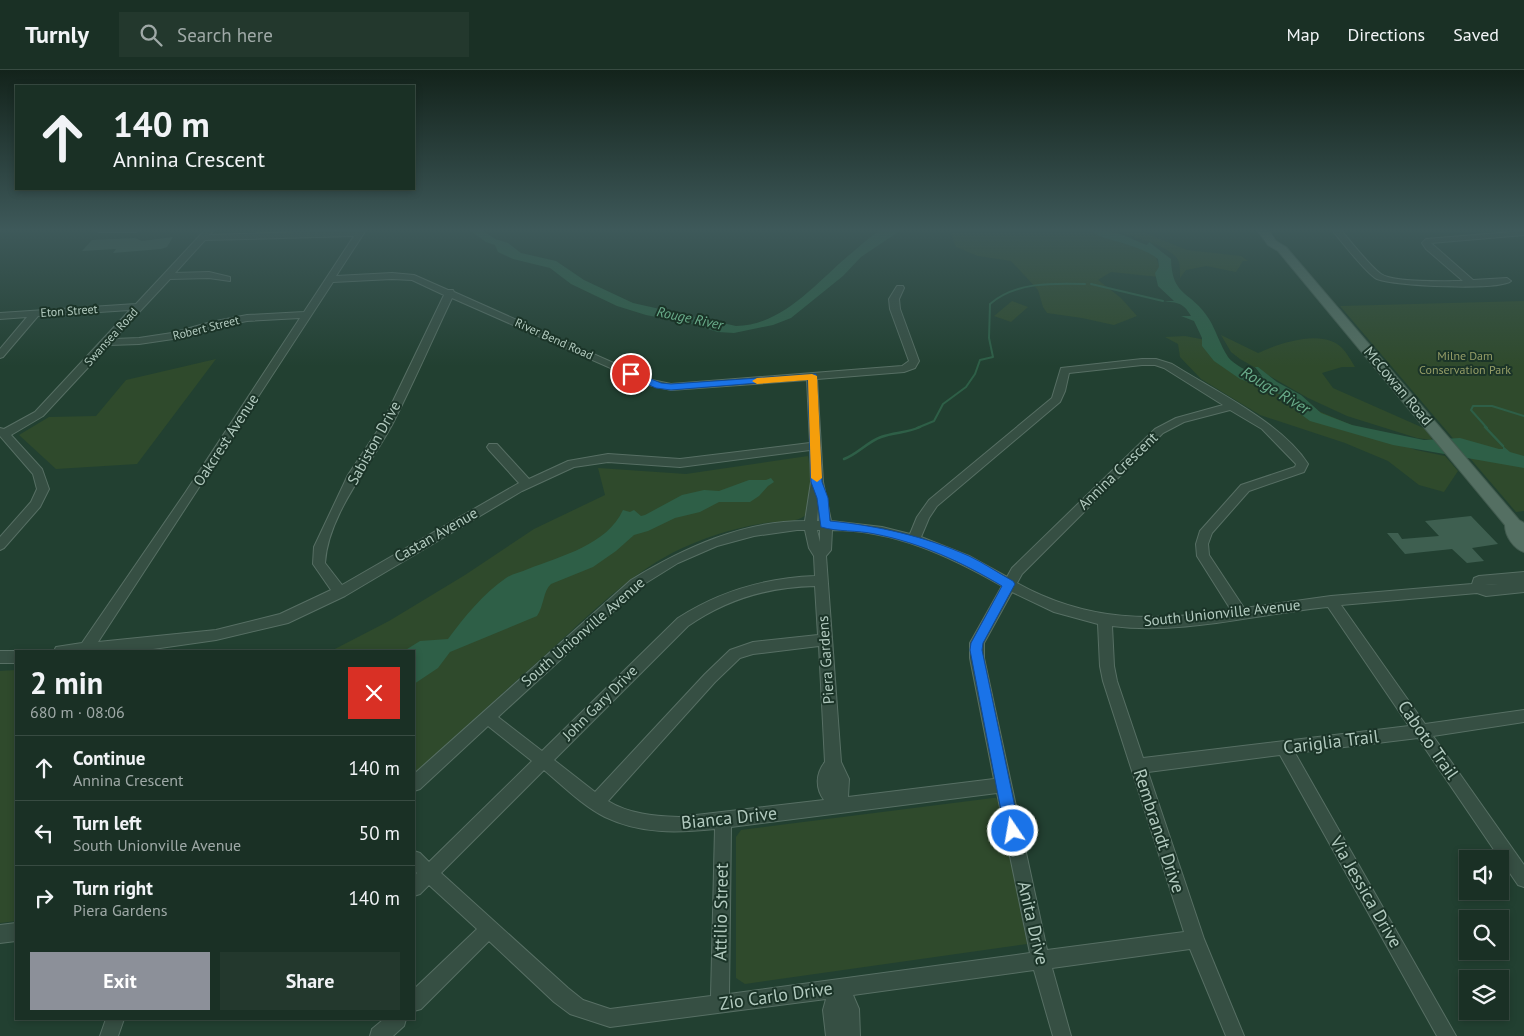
<!DOCTYPE html>
<html lang="en">
<head>
<meta charset="utf-8">
<style>
  :root { --surface:#1a3025; --page:#23382d; --text:#f1f3f6; --muted:#9fa9a7; --line:#384b42; --accent:#8c9099 }
  body { margin:0; font-family:"PT Sans",sans-serif; background:var(--page); color:var(--text); height:100vh; display:flex; flex-direction:column; font-size:19px; white-space:nowrap }
  * { box-sizing:border-box; margin:0 }
  p { font-size:16px; color:var(--muted) }
  .icon { flex:none; width:28px; height:28px; fill:none; stroke:currentColor; stroke-width:2; stroke-linecap:round; stroke-linejoin:round }
  .map { position:relative; flex:1; overflow:hidden }
  .details { position:absolute; left:15px; top:580px; width:400px; height:370px; display:flex; flex-direction:column; background:var(--surface); border-radius:0px; box-shadow:0 2px 8px #0003,0 0 0 1px var(--line) }
  .details>* { flex:none }
  .banner { position:absolute; left:15px; top:15px; width:400px; height:105px; border-radius:0px; box-shadow:0 2px 8px #0003,0 0 0 1px var(--line); background:#1a3025; color:var(--text); overflow:hidden }
  .buttons { position:absolute; left:1459px; top:780px; display:grid; gap:10px }
  .buttons a { display:grid; place-items:center; width:50px; height:50px; border-radius:0px; background:var(--surface); box-shadow:0 2px 8px #0003,0 0 0 1px var(--line); font-size:25px }
  .pin { position:absolute; display:grid; place-items:center; width:42px; height:42px; color:#fff; margin:-21px; border:2px solid #fff; border-radius:50%; box-shadow:0 1px 5px #0007 }
  .me { position:absolute; width:55px; margin:-28px; rotate:348deg; stroke-linejoin:round; filter:drop-shadow(0 0 4px #0008) }
  .turn { display:flex; align-items:center; gap:18px; height:105px; padding:0 15px; font-size:22px }
  .turn .icon { width:65px; height:65px; stroke-width:2.5 }
  .turn b { display:block; font-size:35px; line-height:42px }
  .round { display:grid; place-items:center; flex:none; width:52px; height:52px; border-radius:0px; background:var(--page) }
  .summary { display:flex; align-items:center; justify-content:space-between; height:85px; padding:0 15px }
  h1 { font-size:30px; font-weight:700; line-height:38px }
  .action { display:flex; gap:10px; margin-top:auto; padding:10px 15px }
  .action a { flex:1; height:58px; border-radius:0px; background:var(--accent); color:#fff; font-size:20px; font-weight:700; line-height:58px; text-align:center }
  .action a+a { background:var(--page); color:var(--text) }
  ul { padding:0; list-style:none }
  li { display:flex; align-items:center; gap:15px; height:65px; padding:0 15px; border-top:1px solid var(--line) }
  li div { flex:1 }
  li b { display:block; font-size:19px }
  li em { font-style:normal }
  header { display:flex; align-items:center; gap:30px; box-sizing:border-box; height:70px; padding:0 25px; background:var(--surface); border-bottom:1px solid var(--line) }
  header strong { font-size:24px }
  nav { display:flex; gap:28px; margin-inline-start:auto; font-size:18px }
  .search { width:350px; height:45px; background:var(--page); display:flex; align-items:center; gap:12px; box-sizing:border-box; padding:0 18px; border-radius:0px; color:var(--muted); font-size:19px }
  .map>svg:first-child { display:block }
</style>
</head>
<body>
<header>
<strong>Turnly</strong>
<div class="search"><svg class="icon" aria-label="search" viewBox="0 0 24 24"><circle cx="10" cy="10" r="6"/><path d="M15 15l6 6"/></svg>Search here</div>
<nav><a>Map</a><a>Directions</a><a>Saved</a></nav>
</header>
<div class="map">
<svg width="1524" height="966" viewBox="0 0 1524 966">
  <rect width="100%" height="100%" fill="#224031"/>
  <path fill="#2f4a2c" d="M949 160H1086L1155 184 1159 196V207L1111 202 1098 210 1121 228 1137 246 1114 255 1082 248 1047 243 1043 237 1038 220 1011 191 978 186 956 177Z
    M1122 160H1138L1187 180 1241 186 1248 191H1243L1236 202 1206 196 1186 200 1180 208C1180 203 1180 197 1179 192 1174 177 1137 168 1122 163Z
    M1012 231 1028 237 1011 252 994 246Z
    M1524 231V441L1516 442 1340 236Z
    M1221 265 1258 283C1277 274 1311 263 1331 271 1343 275 1349 287 1355 297H1342L1322 303 1333 318 1428 360 1432 370 1417 368 1347 346 1308 328 1240 289 1231 282Z
    M1185 266 1206 270 1211 283 1271 321 1373 364 1416 380 1445 386 1458 401 1444 422 1419 415 1388 391 1345 373 1260 345 1201 309 1180 287 1178 274 1165 267Z
    M216 289 137 394 56 399 19 365 49 347 96 346 126 310Z
    M808 386C810 397 813 433 808 442 801 454 777 451 765 453 733 458 701 468 672 483 627 507 591 543 554 577 507 619 461 661 414 704V581H331L389 551 465 505 534 459 605 425 598 398 686 404Z
    M16 600V851L0 853V601Z
    M993 728H996L1000 734 1027 874 745 914 736 908V767L741 760Z"/>
  <path fill="#2e5f47" d="M469 160H482L495 169 508 173 521 183 556 191 584 210 633 233 736 256C785 255 818 210 854 181 860 176 875 162 882 160 887 159 896 160 901 160L861 187 843 206 791 248 773 255 734 263 718 262 691 254 646 245 617 236 571 214 550 198 513 189 498 182 495 175 486 172Z
    M1084 160C1096 160 1108 161 1120 164 1129 167 1138 172 1147 175L1149 172 1171 189C1172 228 1191 220 1209 249 1216 260 1220 275 1228 287 1234 295 1252 304 1262 306L1255 297H1258L1277 312 1301 325 1321 343 1352 355 1424 370 1460 368 1499 379H1503V376L1510 382 1524 386V398L1393 375 1310 351 1295 340 1284 326 1240 309 1214 291 1202 276V268L1194 251 1181 246H1191C1183 232 1178 233 1163 231H1174L1158 216 1155 203 1159 197 1158 189C1142 177 1121 173 1102 167 1095 164 1091 161 1084 160Z
    M771 408 774 412 768 416 759 426 750 432H719L700 442 675 448 648 461 634 465 616 481 593 497 551 514C543 521 544 536 537 546L450 582 438 598 414 614V581H404L420 571 448 569C465 546 483 524 506 508 512 504 521 502 528 499 561 486 607 475 623 440L630 442 634 440 641 446 645 445 682 425 704 420 719 421 749 410H766Z"/>
  <g fill="none" stroke-linecap="round" stroke-linejoin="round">
    <path stroke="#2e5f47" stroke-width="2" d="M1091 214 1163 231
      M917 358 934 351 943 334 966 317 975 304 980 290 993 287 989 268 990 234C1015 212 1053 213 1085 214
      M1487 358 1471 340 1473 336H1492L1524 346"/>
    <path stroke="#2e5f47" stroke-width="2.5" d="M1485 357 1503 376
      M844 389C858 384 867 372 881 367 894 362 908 363 920 357"/>
  </g>
  <path fill="#3e5f50" d="M173 167 167 177 161 179 113 183 116 179 82 181 92 170 135 168 142 171Z
    M1471 446 1498 474 1472 478 1484 491 1467 493 1452 479 1405 484 1387 463H1398L1402 469 1439 466 1425 451Z"/>
  <g fill="none" stroke-linecap="round" stroke-linejoin="round">
    <defs>
      <path id="minor" d="M95 160H140L136 162H99Z
        M205 160H214L209 165 366 160 336 206 392 203 414 205 448 220H453L454 222 652 310 671 314 902 296 909 291 890 239 889 229 897 216H903L904 218 899 229 900 239 919 291 915 298 904 302 817 309 823 412 831 451 882 457 910 464 917 447 929 430 1052 328 1061 298 1142 289H1156L1172 294C1213 320 1281 352 1308 394L1304 402 1249 421 1212 463 1208 474 1209 485 1244 538 1331 526 1472 514 1474 508 1479 506 1524 502V512L1485 515 1524 512V522L1486 526 1477 523 1341 535 1425 654 1524 640V652L1433 666 1524 795V817L1518 815 1418 668 1295 683 1456 966H1437L1280 685 1148 702 1204 869 1244 966H1226L1190 879 1052 898 1071 966H1053L1034 900 853 925 859 939 860 966H826L823 940 826 929 610 957 570 944 554 932 489 871 421 939 414 941V919L477 859 429 815 420 824 414 826V806L417 803 414 800V781L420 783 429 792 532 691 488 656 420 719 414 721V704L631 510C684 478 742 451 805 451L811 412 810 380 680 397 608 392 574 397 522 421 345 526 288 553 216 570 153 579 123 581H54L56 577 82 573 185 423 300 248 247 251 212 258 173 269 139 274 109 275 43 346 11 365 42 399 49 419 40 437 4 478 0 480V467L31 432 37 419 33 404 0 366V358L4 359 35 342 130 240 38 246 3 287 0 288V279L27 247 0 249V243L136 234ZM354 166 304 242 247 245 211 252 172 263 139 268 114 269 170 209 209 208 230 211V207L209 202 175 203 205 170ZM392 209 412 210 444 225 382 354 348 405 314 477 313 494 331 520 280 544 216 560 98 572 333 212ZM452 228 649 315 671 320 807 310 810 373 680 389 608 384 568 391 529 409 497 374H489L487 377 489 380 519 413 342 515 325 493C328 444 371 395 393 353 414 312 432 270 452 228ZM1142 295H1155L1164 298 1223 335 1176 348 1155 359 1012 498 1007 507 969 486 921 467 929 448 937 436 1060 332 1065 321 1069 303ZM1230 340 1262 359 1296 394 1295 397 1241 415 1200 461 1196 474 1197 486 1231 540C1154 552 1087 552 1017 513L1022 504 1163 363 1184 352ZM818 439 819 451H817ZM797 460H805L809 478 814 486 815 506C765 508 720 521 678 548L542 681 498 647 641 516 678 493 717 476 754 466ZM817 460H820V472ZM832 460C894 460 950 486 1002 516L970 573V588L994 709 848 727 849 709 841 692 826 486 831 480ZM815 516 818 565 753 572 730 580 705 604 595 722 554 690 688 556C727 529 768 517 815 516ZM1012 522 1054 542 1098 554 1100 596 1103 611 1184 862 1047 880 984 588V573ZM1328 537 1409 656 1143 688 1117 611 1114 596 1112 556C1184 565 1256 544 1328 537ZM819 576 825 692C816 703 815 718 824 730L679 747C654 746 629 744 608 731L715 612 740 588 753 584ZM544 700C563 716 583 736 605 747 641 764 676 763 715 759L711 926 610 939 583 930 568 918 441 803ZM997 723 1030 883 729 924 731 757Z
        M1332 160H1341C1350 171 1371 197 1381 204 1394 213 1446 211 1463 211L1426 179 1422 173 1426 169 1524 161V165L1431 173 1473 210 1507 208 1511 211C1499 221 1394 216 1377 209 1368 205 1340 170 1332 160Z
        M0 581H16V593H0Z
        M16 853V871L0 873V855Z
        M106 949H124L118 966H100Z
        M384 949H406L404 956 393 966H370L372 959Z"/>
      <path id="major" d="M1257 160H1268L1276 171 1286 177 1519 450 1524 453V482C1514 479 1505 466 1505 455L1278 181 1268 175Z"/>
    </defs>
    <use href="#minor" stroke="#576f64" stroke-width="2"/>
    <use href="#major" stroke="#425b4f" stroke-width="2"/>
    <use href="#minor" fill="#364f43" fill-rule="evenodd"/>
    <use href="#major" fill="#546f62" fill-rule="evenodd"/>
  </g>
  <linearGradient id="sky" x2="0" y2="1"><stop stop-color="#13231b"/><stop offset="0.54" stop-color="#3e595a"/><stop offset="1" stop-color="#3e595a" stop-opacity="0"/></linearGradient>
  <rect width="1524" height="296" fill="url(#sky)"/>
  <path fill="#1a73e8" stroke="#114b97" d="M631 301 661 313 671 314 816 304 822 412 828 428 830 451C879 456 924 466 969 486 984 493 998 503 1013 511L1015 514 983 573 982 580 1020 761 1018 766 1013 768 1008 766 1005 761 970 580 971 573 1002 516C962 492 921 473 875 464 857 460 838 462 821 457L817 428 811 412 808 309 671 320 656 318 628 306 626 304Z"/>
  <path fill="#f59e0b" d="M812 304 817 306 822 408 817 412 811 408 808 310 757 314 752 311 757 308Z"/>
  <g text-anchor="middle" stroke-width="4" stroke-linejoin="round" paint-order="stroke">
    <g font-size="12" fill="#b2cabf" stroke="#1b3428">
      <text transform="translate(69 241) rotate(-4)" y="4">Eton Street</text>
      <text transform="translate(206 258) rotate(-14)" y="4">Robert Street</text>
      <text transform="translate(111 267) rotate(-48)" y="4">Swansea Road</text>
      <text transform="translate(554 269) rotate(24)" y="4">River Bend Road</text>
    </g>
    <g font-size="12" fill="#959d67" stroke="#1b3428">
      <text x="1465" y="290">Milne Dam<tspan x="1465" dy="14">Conservation Park</tspan></text>
    </g>
    <g font-size="14" font-style="italic" fill="#69ac8a" stroke="#1b3428">
      <text transform="translate(690 248) rotate(12)" y="5">Rouge River</text>
    </g>
    <g font-size="15" fill="#b2cabf" stroke="#1b3428">
      <text transform="translate(1398 316) rotate(50)" y="5">McCowan Road</text>
      <text transform="translate(226 370) rotate(-57)" y="5">Oakcrest Avenue</text>
      <text transform="translate(374 373) rotate(-61)" y="5">Sabiston Drive</text>
      <text transform="translate(1118 401) rotate(-44)" y="5">Annina Crescent</text>
      <text transform="translate(436 465) rotate(-30)" y="5">Castan Avenue</text>
      <text transform="translate(1222 543) rotate(-6)" y="5">South Unionville Avenue</text>
      <text transform="translate(583 562) rotate(-41)" y="5">South Unionville Avenue</text>
      <text transform="translate(826 590) rotate(-94)" y="5">Piera Gardens</text>
      <text transform="translate(600 633) rotate(-45)" y="5">John Gary Drive</text>
    </g>
    <g font-size="16" font-style="italic" fill="#69ac8a" stroke="#1b3428">
      <text transform="translate(1276 320) rotate(31)" y="6">Rouge River</text>
    </g>
    <g font-size="18" fill="#b2cabf" stroke="#1b3428">
      <text transform="translate(1428 670) rotate(55)" y="6">Caboto Trail</text>
      <text transform="translate(1331 672) rotate(-7)" y="6">Cariglia Trail</text>
      <text transform="translate(729 748) rotate(-6)" y="6">Bianca Drive</text>
      <text transform="translate(1159 761) rotate(72)" y="6">Rembrandt Drive</text>
      <text transform="translate(1366 822) rotate(60)" y="6">Via Jessica Drive</text>
      <text transform="translate(721 842) rotate(-89)" y="6">Attilio Street</text>
      <text transform="translate(1033 853) rotate(77)" y="6">Anita Drive</text>
      <text transform="translate(776 926) rotate(-8)" y="6">Zio Carlo Drive</text>
    </g>
  </g>
</svg>
<div class="buttons">
<a><svg class="icon" aria-label="sound" viewBox="0 0 24 24"><path d="M4 9h4l5-4v14l-5-4H4zM17 9q2 3 0 6"/></svg></a>
<a><svg class="icon" aria-label="search" viewBox="0 0 24 24"><circle cx="10" cy="10" r="6"/><path d="M15 15l6 6"/></svg></a>
<a><svg class="icon" aria-label="layers" viewBox="0 0 24 24"><path d="M12 4l9 5-9 5-9-5zM3 14l9 5 9-5"/></svg></a>
</div>
<div class="pin" style="left:631px;top:304px;background:#d93025"><svg class="icon" aria-label="arrive" viewBox="0 0 24 24"><path d="M6 21V4h12l-3 4 3 4H6"/></svg></div>
<svg class="me" style="left:1013px;top:761px" viewBox="-20 -20 40 40"><circle r="17" fill="#1a73e8" stroke="#fff" stroke-width="3"/><path d="M0-11L8 9 0 5-8 9z" fill="#fff"/></svg>
<div class="banner">
<div class="turn"><svg class="icon" aria-label="ahead" viewBox="0 0 24 24"><path d="M12 20V5M6 11l6-6 6 6"/></svg><div><b>140 m</b>Annina Crescent</div></div>
</div>
<section class="details">
<div class="summary"><div><h1>2 min</h1><p>680 m · 08:06</p></div><a class="round" style="background:#d93025;color:#fff"><svg class="icon" aria-label="close" viewBox="0 0 24 24"><path d="M6 6l12 12M18 6L6 18"/></svg></a></div>
<ul>
<li><svg class="icon" aria-label="ahead" viewBox="0 0 24 24"><path d="M12 20V5M6 11l6-6 6 6"/></svg><div><b>Continue</b><p>Annina Crescent</p></div><em>140 m</em></li>
<li><svg class="icon" aria-label="left" viewBox="0 0 24 24"><path d="M17 20v-9H6M10 6l-5 5 5 5"/></svg><div><b>Turn left</b><p>South Unionville Avenue</p></div><em>50 m</em></li>
<li><svg class="icon" aria-label="right" viewBox="0 0 24 24"><path d="M7 20v-9h11M14 6l5 5-5 5"/></svg><div><b>Turn right</b><p>Piera Gardens</p></div><em>140 m</em></li>
</ul>
<div class="action"><a>Exit</a><a>Share</a></div>
</section>
</div>
</body>
</html>
